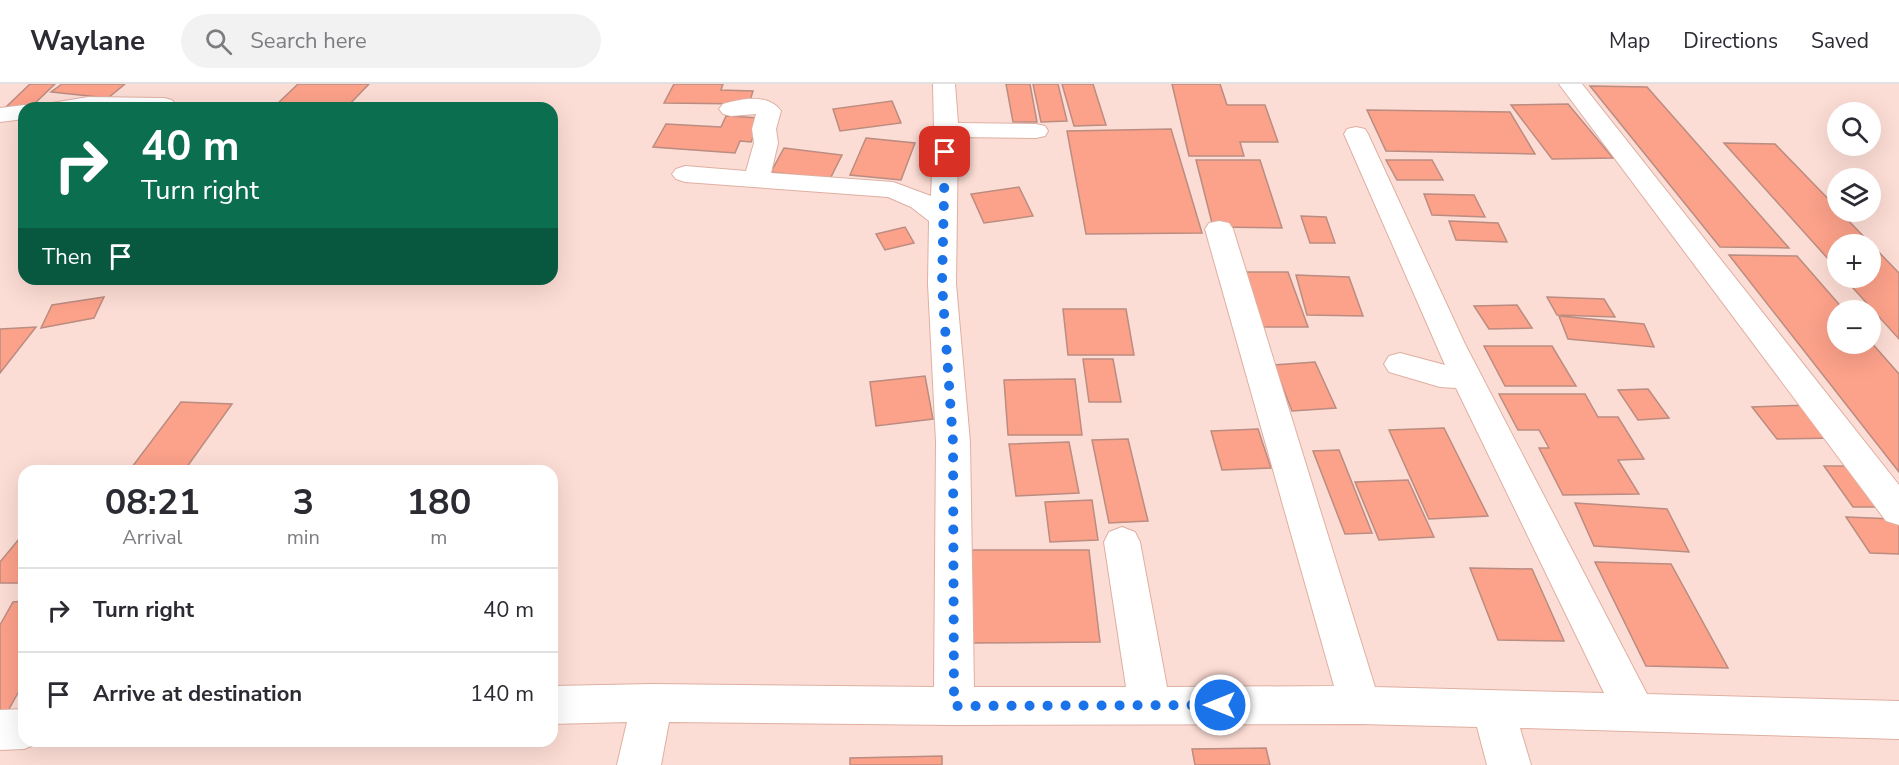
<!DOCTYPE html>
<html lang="en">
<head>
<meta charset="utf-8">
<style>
  :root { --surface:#fff; --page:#f2f2f3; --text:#2b2b33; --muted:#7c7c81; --line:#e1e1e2 }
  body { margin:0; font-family:"Nunito Sans",sans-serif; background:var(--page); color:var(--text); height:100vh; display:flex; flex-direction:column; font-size:22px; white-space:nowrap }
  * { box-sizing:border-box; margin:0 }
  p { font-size:20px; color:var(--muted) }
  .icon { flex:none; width:33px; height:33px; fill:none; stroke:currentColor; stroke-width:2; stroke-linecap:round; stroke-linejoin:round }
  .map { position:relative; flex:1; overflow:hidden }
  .drawer { position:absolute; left:18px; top:381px; width:540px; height:282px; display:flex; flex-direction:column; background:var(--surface); border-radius:18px; box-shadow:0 6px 24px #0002 }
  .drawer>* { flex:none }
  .guide { position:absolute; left:18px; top:18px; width:540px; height:183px; border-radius:18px; box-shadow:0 6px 24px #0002; background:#0b6e4f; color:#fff; overflow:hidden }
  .fabs { position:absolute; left:1827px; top:18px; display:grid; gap:12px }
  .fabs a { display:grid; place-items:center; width:54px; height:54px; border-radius:50%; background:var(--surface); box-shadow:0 6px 24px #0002; font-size:30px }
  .pin { position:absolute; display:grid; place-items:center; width:51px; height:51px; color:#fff; margin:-26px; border-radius:12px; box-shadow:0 3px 9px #0006 }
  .me { position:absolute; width:66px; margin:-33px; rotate:270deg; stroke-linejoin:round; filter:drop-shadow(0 0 4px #0008) }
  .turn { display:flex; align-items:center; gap:21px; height:126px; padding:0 24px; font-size:27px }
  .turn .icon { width:78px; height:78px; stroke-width:2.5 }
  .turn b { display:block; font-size:42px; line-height:51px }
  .then { display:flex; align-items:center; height:57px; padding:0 24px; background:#0003; gap:12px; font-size:22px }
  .eta { display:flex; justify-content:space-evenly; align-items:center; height:102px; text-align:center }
  .eta b { font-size:36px; font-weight:700; line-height:42px }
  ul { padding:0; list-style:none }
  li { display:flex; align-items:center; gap:18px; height:84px; padding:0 24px; border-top:2px solid var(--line) }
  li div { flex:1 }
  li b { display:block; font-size:22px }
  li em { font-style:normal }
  header { display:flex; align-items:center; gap:36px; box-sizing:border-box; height:84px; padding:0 30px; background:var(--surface); border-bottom:2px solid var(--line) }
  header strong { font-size:28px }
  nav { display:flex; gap:33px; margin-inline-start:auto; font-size:21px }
  .search { width:420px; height:54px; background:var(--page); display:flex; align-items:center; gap:15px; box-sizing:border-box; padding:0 21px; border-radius:33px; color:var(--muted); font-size:22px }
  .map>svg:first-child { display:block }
</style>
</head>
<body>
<header>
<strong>Waylane</strong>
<div class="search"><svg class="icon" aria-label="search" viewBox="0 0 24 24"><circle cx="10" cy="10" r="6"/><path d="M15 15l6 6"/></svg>Search here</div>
<nav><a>Map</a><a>Directions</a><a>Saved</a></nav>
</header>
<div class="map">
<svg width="1899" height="681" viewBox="0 0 1899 681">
  <rect width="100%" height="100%" fill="#fcddd5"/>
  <path fill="#fca18a" stroke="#bb8c80" stroke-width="1.5" d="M30 0H55L31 23 5 24Z
    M62 0H125L108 14 51 8Z
    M298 0H369L346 24H273Z
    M674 0H723L721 6 753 7 749 20 664 19Z
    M1006 0H1030L1037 38H1013Z
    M1033 0H1058L1067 37 1041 38Z
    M1062 0H1093L1106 41 1074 42Z
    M1172 0H1220L1227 21H1265L1278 58H1240L1244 72H1189Z
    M1590 2 1647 3 1789 164 1720 163Z
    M892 17 901 39 840 47 833 25Z
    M1568 20 1613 74 1552 75 1511 21Z
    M1367 26 1510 28 1535 70 1386 67Z
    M726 32 761 34 751 58 740 57 735 69 653 63 666 40 721 43Z
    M1171 45 1202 149 1086 150 1067 47Z
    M866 54 915 59 901 96 850 91Z
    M1724 59 1775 60 1838 125V128H1840L1899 189V255L1844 194H1870V160H1838V186Z
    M784 64 842 71 830 95 771 88Z
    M1196 76H1260L1282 144 1213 143Z
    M1386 76H1432L1443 96H1397Z
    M1019 103 1033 132 984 139 971 110Z
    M1424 110 1474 111 1485 133 1432 131Z
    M1301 132 1326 133 1335 159H1310Z
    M1449 137 1498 139 1507 158 1456 156Z
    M905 143 914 159 885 166 876 150Z
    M1729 171 1797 172 1844 226H1838V260H1870V257L1899 290V388Z
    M1236 188H1288L1308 243H1253Z
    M1296 191 1349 193 1363 232 1307 231Z
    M104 213 94 234 41 244 52 221Z
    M1547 213 1604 215 1615 233 1557 231Z
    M1517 221 1532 244 1489 245 1474 222Z
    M1063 225H1126L1134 271H1068Z
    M1559 232 1644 240 1654 263 1568 255Z
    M36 243 0 289V245Z
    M1484 262H1552L1576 302H1505Z
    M1083 275H1113L1121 318H1089Z
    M1315 278 1336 324 1292 327 1274 281Z
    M925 292 933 335 876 342 870 298Z
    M1075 295 1082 351H1008L1004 296Z
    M1648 305 1669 334 1638 336 1618 306Z
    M1499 310H1585L1598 333H1618L1644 375 1618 376 1639 410 1563 411 1539 364H1549L1539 346H1518Z
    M181 318 232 320 184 387H129Z
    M1810 321 1837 354 1777 355 1752 323Z
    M1444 344 1488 432 1429 435 1389 346Z
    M1258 345 1271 384 1222 386 1211 347Z
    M1128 355 1148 437 1109 439 1092 356Z
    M1069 358 1079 409 1016 412 1009 360Z
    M1339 366 1372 449 1345 450 1313 367Z
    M1824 382H1850L1880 423H1853Z
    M1408 396 1434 453 1379 456 1355 398Z
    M1092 416 1098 456 1050 458 1045 418Z
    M1575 419 1667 425 1689 468 1594 462Z
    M1846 433 1895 435 1899 441V470L1870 469Z
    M24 449V499H0V478Z
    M968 466H1089L1100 558 970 559Z
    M1595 478 1671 480 1728 584 1646 582Z
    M1470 484 1532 485 1564 557 1498 556Z
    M24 517V598L4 634 0 635V541L13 518Z
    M1266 664 1270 681H1195L1192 665Z
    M942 672V681H850V674Z"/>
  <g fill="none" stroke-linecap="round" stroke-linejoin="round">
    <defs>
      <path id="minor" d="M933 0H955L958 39 1036 40 1045 42 1048 47 1045 52 1036 54 958 53 956 200 970 358 974 603H1126L1104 458 1109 448 1122 443 1135 448 1140 458 1167 603 1334 602 1205 145 1209 139 1219 137 1229 139 1233 145 1375 603 1604 609 1456 304 1440 303 1389 288 1384 280 1389 272 1400 269 1445 281 1344 50 1347 45 1356 43 1365 45 1368 50 1465 260 1647 610 1899 617V655L1520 644 1531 681H1487L1477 643 1360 640 954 641 669 638 661 681H617L627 638 552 640V602L652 600 934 603 936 358 928 200 929 137 911 123 888 113 685 98 676 95 672 90 676 85 685 82 746 87 754 59 752 45 756 30 731 32 723 30 719 25 723 20C741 15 768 9 781 27L776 45 778 59 771 89 893 98 931 112 934 46Z
        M1559 0H1582L1899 401V441L1886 437Z
        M88 13 164 14 172 16 176 21 174 24H48L52 19Z
        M24 21 33 24H24V35L0 38V24Z
        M24 625V657H40L39 659 24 665 0 666V626Z"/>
    </defs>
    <use href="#minor" stroke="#dfafa2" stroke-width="2"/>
    <use href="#minor" fill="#fff" fill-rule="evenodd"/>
  </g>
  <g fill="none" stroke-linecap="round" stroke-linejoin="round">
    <path stroke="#1a73e8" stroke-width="10" stroke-dasharray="0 18" d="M945 68 942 200 953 358 954 622 1220 621"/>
  </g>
</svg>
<div class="fabs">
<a><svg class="icon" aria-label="search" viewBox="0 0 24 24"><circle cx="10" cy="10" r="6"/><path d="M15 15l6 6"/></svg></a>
<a><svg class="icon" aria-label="layers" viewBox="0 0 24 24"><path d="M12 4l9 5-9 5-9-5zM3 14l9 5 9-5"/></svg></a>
<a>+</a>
<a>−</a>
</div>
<div class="pin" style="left:945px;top:68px;background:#d93025"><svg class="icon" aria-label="arrive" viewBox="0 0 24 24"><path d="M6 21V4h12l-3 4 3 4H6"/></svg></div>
<svg class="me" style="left:1220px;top:621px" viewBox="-20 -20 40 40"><circle r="17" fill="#1a73e8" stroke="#fff" stroke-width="3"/><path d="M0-11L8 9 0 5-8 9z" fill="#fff"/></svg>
<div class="guide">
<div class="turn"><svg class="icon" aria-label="right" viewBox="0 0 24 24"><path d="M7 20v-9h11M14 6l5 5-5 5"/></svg><div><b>40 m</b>Turn right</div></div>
<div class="then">Then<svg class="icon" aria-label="arrive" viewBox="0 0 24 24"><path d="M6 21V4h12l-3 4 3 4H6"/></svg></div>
</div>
<section class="drawer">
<div class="eta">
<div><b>08:21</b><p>Arrival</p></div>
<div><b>3</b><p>min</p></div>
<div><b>180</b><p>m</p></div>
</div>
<ul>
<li><svg class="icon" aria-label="right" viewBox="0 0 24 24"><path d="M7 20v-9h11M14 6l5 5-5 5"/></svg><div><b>Turn right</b></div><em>40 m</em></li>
<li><svg class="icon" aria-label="arrive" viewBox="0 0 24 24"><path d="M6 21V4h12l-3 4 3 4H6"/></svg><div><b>Arrive at destination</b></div><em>140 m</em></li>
</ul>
</section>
</div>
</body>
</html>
